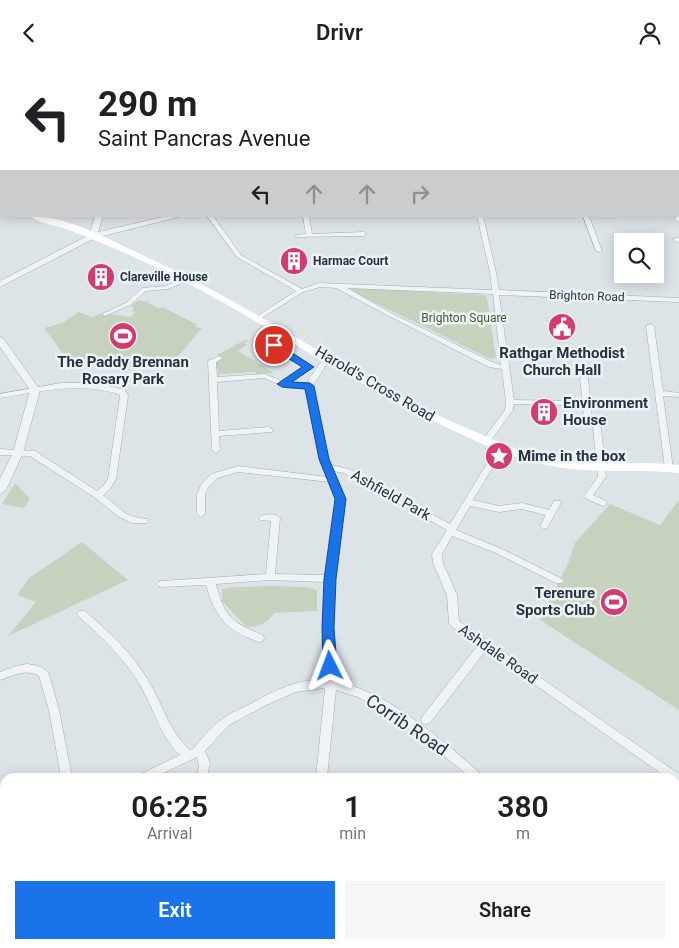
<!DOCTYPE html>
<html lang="en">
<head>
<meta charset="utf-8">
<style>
  :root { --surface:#fff; --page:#f6f6f6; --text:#202124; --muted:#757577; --accent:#1a73e8 }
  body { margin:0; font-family:Roboto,sans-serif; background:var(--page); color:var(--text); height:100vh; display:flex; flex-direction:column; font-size:19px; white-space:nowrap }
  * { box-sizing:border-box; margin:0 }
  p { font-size:16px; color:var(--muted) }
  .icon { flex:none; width:28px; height:28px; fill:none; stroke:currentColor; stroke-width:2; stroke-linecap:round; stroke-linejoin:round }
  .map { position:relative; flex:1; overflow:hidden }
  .panel { position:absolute; left:0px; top:708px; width:680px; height:176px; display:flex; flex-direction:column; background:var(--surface); border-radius:15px 15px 0 0; box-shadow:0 2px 12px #0003 }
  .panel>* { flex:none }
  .top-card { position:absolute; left:0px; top:0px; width:680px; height:152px; box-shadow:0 2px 12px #0003; background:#fff; color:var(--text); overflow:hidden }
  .fabs { position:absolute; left:614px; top:168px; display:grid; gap:10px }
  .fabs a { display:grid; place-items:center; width:50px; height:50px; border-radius:0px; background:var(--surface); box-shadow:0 2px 12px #0003; font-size:25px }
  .pin { position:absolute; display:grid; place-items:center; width:42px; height:42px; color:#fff; margin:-21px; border:2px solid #fff; border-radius:50%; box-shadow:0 1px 5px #0007 }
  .me { position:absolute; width:55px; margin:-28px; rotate:357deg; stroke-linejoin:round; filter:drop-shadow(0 0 4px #0008) }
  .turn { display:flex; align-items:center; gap:18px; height:105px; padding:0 15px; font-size:22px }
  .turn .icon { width:65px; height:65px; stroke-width:2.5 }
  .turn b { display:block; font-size:35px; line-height:42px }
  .lanes { display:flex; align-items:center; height:48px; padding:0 15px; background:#0003; justify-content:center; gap:25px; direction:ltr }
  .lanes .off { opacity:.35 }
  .eta { display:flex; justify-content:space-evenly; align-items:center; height:85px; text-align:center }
  .eta b { font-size:30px; font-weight:600; line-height:35px }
  .primary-button { display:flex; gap:10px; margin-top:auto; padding:10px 15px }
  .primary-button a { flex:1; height:58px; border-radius:0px; background:var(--accent); color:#fff; font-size:20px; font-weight:600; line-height:58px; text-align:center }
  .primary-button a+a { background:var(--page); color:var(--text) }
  header { display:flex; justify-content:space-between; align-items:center; height:65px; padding:0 15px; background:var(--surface); font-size:22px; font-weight:600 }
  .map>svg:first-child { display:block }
</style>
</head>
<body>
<header><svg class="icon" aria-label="back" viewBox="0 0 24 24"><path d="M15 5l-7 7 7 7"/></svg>Drivr<svg class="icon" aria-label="person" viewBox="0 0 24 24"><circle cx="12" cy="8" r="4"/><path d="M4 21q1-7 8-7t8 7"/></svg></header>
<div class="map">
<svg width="679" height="883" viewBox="0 0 679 883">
  <rect width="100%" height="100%" fill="#dde4e8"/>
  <path fill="#c7d2be" d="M357 223 485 230 487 232 496 293 490 294 353 227 351 224Z
    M138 235 148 237 159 244 162 242 196 259V262L202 263 170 301 67 294 44 263 62 258 79 247 92 252 103 248 131 252 135 247 132 246 134 242H130Z
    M245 275 249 276 245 278 247 280 238 286 274 308 256 309 255 307 220 309V311L216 309 219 306 215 300 221 293 217 290Z
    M15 418 30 434 24 443 2 439Z
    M679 435V645L540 555 569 496 575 478 610 439 660 460Z
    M82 477 128 515 8 571 36 537 17 530 29 513Z
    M277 521 308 522 317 525V546L274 548C266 559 259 562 246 562L222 536V524L235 522Z"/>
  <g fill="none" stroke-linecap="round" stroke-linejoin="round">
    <defs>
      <path id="minor" d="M26 0H30V1H26Z
        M0 29H1V31H0Z
        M0 53 1 54V56L0 57Z
        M1 75V81L0 82V76Z
        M679 150V158L677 157 674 151H679Z
        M207 151H213L241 190 302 224 319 218 492 225 490 207 477 151H483L496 207 499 225 679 233V237L499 230 514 335 570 336 583 339 580 313 584 311 588 313 592 353 591 355H585L583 344 570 340 514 339 513 345 489 378 486 379 482 376 505 345 506 337 502 304 489 302 385 249 336 223 320 222 303 227 260 254H256V252L296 226 237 192ZM347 223 493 229 501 300 494 298 389 247Z
        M303 151H309L312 169 364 167 367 169 364 171 295 172V170L306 169Z
        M583 151H589L602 186 601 187 596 186Z
        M675 173H679V177L673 176 672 175Z
        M189 211 192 213 191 214 168 224 146 226 130 240 107 250 105 251 102 249 126 238 142 223 165 221Z
        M650 259 654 261 663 326 679 328V332L663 331 673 403 669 406 665 403 646 261Z
        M281 274 285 276 279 280 313 302 288 319H307C313 309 320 292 333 292L334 294 326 300 313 321 328 394 331 400 349 404 450 459 497 382 501 379 505 382 473 435 499 441 522 438 549 445 554 436H560L561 438 547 463 544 464 540 461 546 450 522 444 499 447 470 441 456 465 502 484 562 514 564 516 562 518H556L496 488 452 471 442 489 443 498 457 530 459 556 679 709V720L675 719V712H666L486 585 430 658 426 659 422 658 421 655 422 652 478 580 451 561 449 558 447 530 433 498 432 489 447 465 344 408 333 406 345 434 335 514 333 563 336 617C384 624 445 677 481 709L482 712H470L422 673 380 644 358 632 336 625 327 712H316L325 624 323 623 296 627 266 640 229 660 205 686 210 698 207 712H197L199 701 197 692 155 712H140L141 709 180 690C159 670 154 643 140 620 124 593 102 572 79 552L77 549 79 546H85C109 567 132 588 148 615 163 640 168 664 190 685L194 683C201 674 211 662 221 655 229 648 239 645 248 640 272 627 298 613 326 615L323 563 325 517 270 515 216 519C224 551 232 558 263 570L264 573 263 576 259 577C227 566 215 552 206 520L161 522 158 521 156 519 158 517 161 516 266 509 271 456 260 455 259 453C263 448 276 448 280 453L275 509 326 510 337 434 330 417 238 407 217 413 208 423 205 429V449L201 452 197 449V429L201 420 211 409 235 402 238 401 327 412 320 394 306 323H287L264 313 217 317 219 366 269 362 273 365 272 367 219 371 220 385 216 388 212 385 208 296 219 291 223 293 216 297 217 312 265 309 282 316 304 302 270 280Z
        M61 318C83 317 103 319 125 325L128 331 116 414 109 425 103 430 125 448 134 452 147 454 148 456 147 458H132L119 452 94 432 30 391 0 390V384L35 386 97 426 103 421 108 414 120 331 119 329C79 317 40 326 0 333V329Z
        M597 360 601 363 606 412 593 430 606 436 607 438 606 440 603 441 585 433 584 431 598 412 593 363Z
        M27 599C35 600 45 602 49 609L59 645 72 712H61L49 645 39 611C26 603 13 611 0 615V607L17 601Z
        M76 879H104L105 883H77Z
        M123 879H137L136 883H122Z
        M273 879H285L284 883H272Z
        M417 879H429L428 883H416Z
        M646 879H661L662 883H647Z"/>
      <path id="tertiary" d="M113 0H119V1H113Z
        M95 151H103L98 167 167 151H182L95 173 0 222V216L89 170Z
        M0 272 3 273 40 325 23 388 6 425 0 429V414L13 388 30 325 0 282Z"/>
    </defs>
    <use href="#minor" stroke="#a2acb2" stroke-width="1"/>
    <use href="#tertiary" stroke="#a2acb2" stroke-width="1"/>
    <use href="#minor" fill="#f0f3f6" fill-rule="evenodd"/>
    <use href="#tertiary" fill="#f0f3f6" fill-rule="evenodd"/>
    <path fill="#fff" fill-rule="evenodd" d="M425 0H435V1H426Z
      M0 141 1 142V148L0 147Z
      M30 151C66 151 104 172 136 187 254 240 360 319 480 369 501 378 524 388 547 393 590 402 635 395 679 400V408C635 403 590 410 547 400 511 393 477 377 444 361 349 317 263 256 170 209 138 193 105 179 72 166 60 161 40 159 30 151Z"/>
  </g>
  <path fill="#1a73e8" stroke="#114b97" d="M270 278H277L314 302 292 317 310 318 314 321 329 394 346 434 336 514 334 563 337 601 330 607 323 601 322 563 324 514 335 434 319 394 305 324 282 322 277 319 302 302 270 282Z"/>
  <defs>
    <symbol id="building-disc" viewBox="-11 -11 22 22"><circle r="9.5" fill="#d33c72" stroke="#edf2f5"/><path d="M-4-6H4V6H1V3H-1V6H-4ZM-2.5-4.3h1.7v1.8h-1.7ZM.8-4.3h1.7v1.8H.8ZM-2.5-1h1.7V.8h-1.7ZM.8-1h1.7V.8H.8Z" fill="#fff"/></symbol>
    <symbol id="civic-disc" viewBox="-11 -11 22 22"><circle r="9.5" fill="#d33c72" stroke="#edf2f5"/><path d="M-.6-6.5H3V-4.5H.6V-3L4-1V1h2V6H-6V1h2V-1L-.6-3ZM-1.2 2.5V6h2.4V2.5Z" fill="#fff"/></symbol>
    <symbol id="stadium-disc" viewBox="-11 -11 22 22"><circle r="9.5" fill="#d33c72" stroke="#edf2f5"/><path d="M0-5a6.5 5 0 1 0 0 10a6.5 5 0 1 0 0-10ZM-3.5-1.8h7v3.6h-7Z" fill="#fff"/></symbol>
    <symbol id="sight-disc" viewBox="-11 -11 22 22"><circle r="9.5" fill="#d33c72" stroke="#edf2f5"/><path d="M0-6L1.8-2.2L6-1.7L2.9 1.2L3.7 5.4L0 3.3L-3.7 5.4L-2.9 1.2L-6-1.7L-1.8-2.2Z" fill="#fff"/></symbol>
  </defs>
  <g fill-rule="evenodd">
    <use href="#building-disc" x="278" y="180" width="32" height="32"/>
    <use href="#building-disc" x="85" y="196" width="32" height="32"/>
    <use href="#civic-disc" x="546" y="246" width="32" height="32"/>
    <use href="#stadium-disc" x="107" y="255" width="32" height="32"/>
    <use href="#building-disc" x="528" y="331" width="32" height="32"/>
    <use href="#sight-disc" x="483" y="375" width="32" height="32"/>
    <use href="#stadium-disc" x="598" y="521" width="32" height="32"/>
  </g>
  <g text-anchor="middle" stroke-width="5" stroke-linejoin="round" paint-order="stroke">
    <g font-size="12" font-weight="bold" fill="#26343f" stroke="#edf2f5" text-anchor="start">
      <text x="313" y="200">Harmac Court</text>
      <text x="120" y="216">Clareville House</text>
    </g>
    <g font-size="12" fill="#26343f" stroke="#edf2f5">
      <text transform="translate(587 231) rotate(2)" y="4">Brighton Road</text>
    </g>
    <g font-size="12" fill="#435b33" stroke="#edf2f5">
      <text x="464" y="257">Brighton Square</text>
    </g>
    <g font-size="15" font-weight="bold" fill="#26343f" stroke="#edf2f5">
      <text x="562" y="293">Rathgar Methodist<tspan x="562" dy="17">Church Hall</tspan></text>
      <text x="123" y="302">The Paddy Brennan<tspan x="123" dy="17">Rosary Park</tspan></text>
      <text x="563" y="343" text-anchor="start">Environment<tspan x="563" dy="17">House</tspan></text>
      <text x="518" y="396" text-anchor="start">Mime in the box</text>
      <text x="595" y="533" text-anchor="end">Terenure<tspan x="595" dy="17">Sports Club</tspan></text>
    </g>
    <g font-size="15" fill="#26343f" stroke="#edf2f5">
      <text transform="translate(375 319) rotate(30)" y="5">Harold's Cross Road</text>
      <text transform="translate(391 430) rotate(29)" y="5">Ashfield Park</text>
      <text transform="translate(498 589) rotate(35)" y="5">Ashdale Road</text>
    </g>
    <g font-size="18" fill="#26343f" stroke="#edf2f5">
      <text transform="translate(407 660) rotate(34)" y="6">Corrib Road</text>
    </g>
  </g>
</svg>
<div class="fabs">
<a><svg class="icon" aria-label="search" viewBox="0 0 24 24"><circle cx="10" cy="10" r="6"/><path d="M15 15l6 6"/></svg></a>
</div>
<div class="pin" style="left:274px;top:280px;background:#d93025"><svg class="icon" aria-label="arrive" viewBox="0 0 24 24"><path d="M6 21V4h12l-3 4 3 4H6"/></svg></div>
<svg class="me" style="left:330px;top:601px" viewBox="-20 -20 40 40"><path d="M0-17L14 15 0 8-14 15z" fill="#1a73e8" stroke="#fff" stroke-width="4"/></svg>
<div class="top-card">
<div class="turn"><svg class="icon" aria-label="left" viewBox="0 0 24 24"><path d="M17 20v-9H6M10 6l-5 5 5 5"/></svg><div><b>290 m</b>Saint Pancras Avenue</div></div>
<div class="lanes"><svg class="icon" aria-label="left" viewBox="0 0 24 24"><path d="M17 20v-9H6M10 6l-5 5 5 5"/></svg><svg class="icon off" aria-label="ahead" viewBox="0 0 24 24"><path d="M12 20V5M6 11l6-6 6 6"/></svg><svg class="icon off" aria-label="ahead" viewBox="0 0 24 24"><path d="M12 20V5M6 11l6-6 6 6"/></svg><svg class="icon off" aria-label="right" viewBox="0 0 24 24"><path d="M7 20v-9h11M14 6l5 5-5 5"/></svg></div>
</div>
<section class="panel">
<div class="eta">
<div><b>06:25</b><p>Arrival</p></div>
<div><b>1</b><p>min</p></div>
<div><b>380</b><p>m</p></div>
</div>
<div class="primary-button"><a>Exit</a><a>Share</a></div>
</section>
</div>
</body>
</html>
